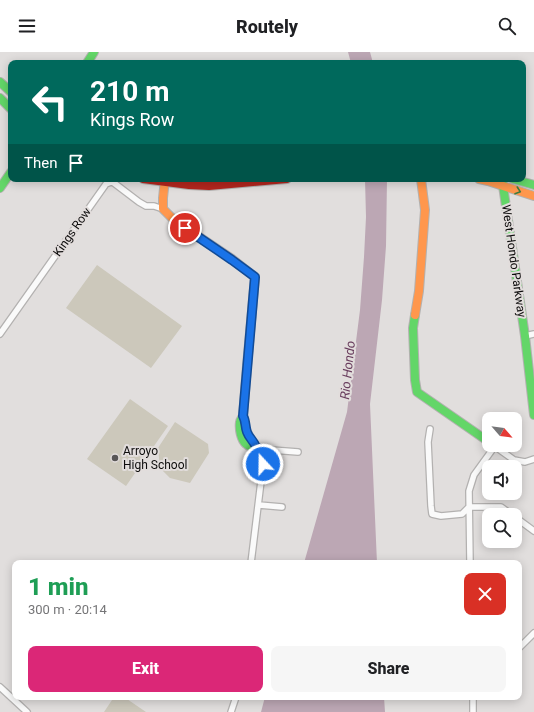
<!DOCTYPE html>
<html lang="en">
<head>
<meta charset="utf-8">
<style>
  :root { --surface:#fff; --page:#f6f6f6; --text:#202124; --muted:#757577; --accent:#db2777 }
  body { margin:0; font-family:Roboto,sans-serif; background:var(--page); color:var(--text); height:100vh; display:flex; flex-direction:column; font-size:15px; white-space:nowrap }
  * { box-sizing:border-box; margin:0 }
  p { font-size:13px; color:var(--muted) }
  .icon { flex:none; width:22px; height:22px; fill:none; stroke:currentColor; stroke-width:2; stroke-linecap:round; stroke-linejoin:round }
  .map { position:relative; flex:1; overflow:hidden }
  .details { position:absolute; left:12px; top:508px; width:510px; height:140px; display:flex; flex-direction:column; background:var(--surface); border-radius:8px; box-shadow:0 2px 10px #0003 }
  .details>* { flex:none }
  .banner { position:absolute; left:8px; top:8px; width:518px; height:122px; border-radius:8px; box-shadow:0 2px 10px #0003; background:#00695c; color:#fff; overflow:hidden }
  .needle { width:26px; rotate:118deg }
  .controls { position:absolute; left:482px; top:360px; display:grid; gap:8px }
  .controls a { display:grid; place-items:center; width:40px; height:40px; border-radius:8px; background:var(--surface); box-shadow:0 2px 10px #0003; font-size:20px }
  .pin { position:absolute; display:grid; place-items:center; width:34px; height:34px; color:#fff; margin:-17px; border:2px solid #fff; border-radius:50%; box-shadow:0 1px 4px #0007 }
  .me { position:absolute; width:44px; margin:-22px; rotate:339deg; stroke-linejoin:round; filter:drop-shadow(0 0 3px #0008) }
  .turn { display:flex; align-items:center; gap:14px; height:84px; padding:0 16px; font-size:18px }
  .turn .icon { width:52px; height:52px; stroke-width:2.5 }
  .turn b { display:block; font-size:28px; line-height:34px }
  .then { display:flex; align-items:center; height:38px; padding:0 16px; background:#0003; gap:8px; font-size:15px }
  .round { display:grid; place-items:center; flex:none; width:42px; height:42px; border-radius:8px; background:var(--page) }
  .overview { display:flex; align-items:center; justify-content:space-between; height:68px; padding:0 16px }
  h1 { font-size:24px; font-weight:800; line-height:30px; color:#1e9e55 }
  .cta { display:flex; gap:8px; margin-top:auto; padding:8px 16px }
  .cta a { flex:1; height:46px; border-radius:8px; background:var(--accent); color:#fff; font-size:16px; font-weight:800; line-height:46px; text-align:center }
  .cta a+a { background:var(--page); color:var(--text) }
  header { display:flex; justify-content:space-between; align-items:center; height:52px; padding:0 16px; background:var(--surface); font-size:18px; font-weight:800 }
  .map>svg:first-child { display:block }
</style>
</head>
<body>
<header><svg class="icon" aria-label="menu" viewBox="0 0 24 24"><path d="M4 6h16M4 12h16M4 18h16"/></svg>Routely<svg class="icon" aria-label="search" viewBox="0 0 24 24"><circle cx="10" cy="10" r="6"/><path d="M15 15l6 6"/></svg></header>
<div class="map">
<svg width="534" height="660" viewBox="0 0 534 660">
  <rect width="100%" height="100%" fill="#e1dedd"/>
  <path fill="#ccc8bb" d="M97 213 182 274 151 316 66 256Z
    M130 347 168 374 126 434 87 407Z
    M175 370 208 392 209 401 190 431 170 426 160 416 158 396Z
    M114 645H124L146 660H104Z"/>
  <path fill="#bca7b4" d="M348 0H370L373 11H351Z
    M365 127H387L386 194 382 248 370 352 377 511H304L347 360 360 258 364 205 366 165Z
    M265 645H384L385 660H261Z"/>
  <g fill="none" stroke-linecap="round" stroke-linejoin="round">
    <defs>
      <path id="street" d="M0 282 106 132 111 130 114 131 139 150 146 154H154L163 157
        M525 284 534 282
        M243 364C246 369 245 375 247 380 249 386 254 389 256 395L259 397 263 413 251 511
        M430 377 428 390 431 454 432 462 441 464 462 462 469 455H501L512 463
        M493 393 514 408 525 410 534 407
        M259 397 298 400
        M259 453 282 455
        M515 465 534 479
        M470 511 469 439 474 423 495 394
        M519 596 534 581
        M0 635 27 660
        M473 645V660
        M231 660 236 645"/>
      <path id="fast" d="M87 11 94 0
        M0 30 11 40
        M0 46 11 57
        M502 127 525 284 534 363
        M513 127 534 133
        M0 136 11 120
        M415 263 413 276 415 328 417 340 489 390
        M247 314 243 364C242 366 240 368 240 370 239 377 241 388 246 392 249 395 252 395 256 395"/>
      <path id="slow" d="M165 127 163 146V157L174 168 232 207 255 225 247 314
        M479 127 488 129 534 144
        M415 263 419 239 425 158 421 127"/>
      <path id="jam" d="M143 127 189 133 209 134 287 127"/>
    </defs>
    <use href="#street" stroke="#b3b1b0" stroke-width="8"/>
    <use href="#fast" stroke="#b3b1b0" stroke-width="10"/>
    <use href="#slow" stroke="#b3b1b0" stroke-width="10"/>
    <use href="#jam" stroke="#b3b1b0" stroke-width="10"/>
    <use href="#street" stroke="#fafafa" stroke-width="5.5"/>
    <use href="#fast" stroke="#63d668" stroke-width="8"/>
    <use href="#slow" stroke="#ff974d" stroke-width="8"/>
    <use href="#jam" stroke="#b3261e" stroke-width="8"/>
  </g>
  <defs><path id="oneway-chevron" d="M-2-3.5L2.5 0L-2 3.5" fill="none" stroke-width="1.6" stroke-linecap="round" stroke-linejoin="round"/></defs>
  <use stroke="#3d7c3f" href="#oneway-chevron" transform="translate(518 139) rotate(19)"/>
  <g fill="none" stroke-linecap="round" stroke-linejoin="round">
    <defs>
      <path id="route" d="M185 176 232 208 255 225 243 364C246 369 245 375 247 380 249 386 254 389 256 395L260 397 263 412"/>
    </defs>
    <use href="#route" stroke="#114b97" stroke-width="10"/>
    <use href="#route" stroke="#1a73e8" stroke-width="7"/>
  </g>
  <circle fill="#585656" stroke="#e2dddc" stroke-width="1.5" cx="115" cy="406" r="4"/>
  <g text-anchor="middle" stroke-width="4" stroke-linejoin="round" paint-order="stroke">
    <g font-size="12" fill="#0e0d0d" stroke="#e2dddc">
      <text transform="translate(72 180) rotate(-55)" y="4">Kings Row</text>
      <text transform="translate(514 209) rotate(82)" y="4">West Hondo Parkway</text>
    </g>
    <g font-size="12" fill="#0e0d0d" stroke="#e2dddc" text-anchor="start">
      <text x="123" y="403">Arroyo<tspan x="123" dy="14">High School</tspan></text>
    </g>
    <g font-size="13" font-style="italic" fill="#693e5e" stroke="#e2dddc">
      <text transform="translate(347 318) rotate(-84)" y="5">Rio Hondo</text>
    </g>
  </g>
</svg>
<div class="controls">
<a><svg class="needle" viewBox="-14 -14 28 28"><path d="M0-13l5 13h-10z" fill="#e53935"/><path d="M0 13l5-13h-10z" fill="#757577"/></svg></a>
<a><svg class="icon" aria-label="sound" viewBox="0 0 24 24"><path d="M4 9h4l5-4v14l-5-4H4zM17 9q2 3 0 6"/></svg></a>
<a><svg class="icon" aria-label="search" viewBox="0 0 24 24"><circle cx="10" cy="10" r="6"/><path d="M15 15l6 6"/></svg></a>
</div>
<div class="pin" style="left:185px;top:176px;background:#d93025"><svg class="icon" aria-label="arrive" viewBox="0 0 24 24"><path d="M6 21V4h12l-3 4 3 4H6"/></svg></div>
<svg class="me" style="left:263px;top:412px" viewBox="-20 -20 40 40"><circle r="17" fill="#1a73e8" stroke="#fff" stroke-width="3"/><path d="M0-11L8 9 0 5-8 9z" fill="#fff"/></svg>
<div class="banner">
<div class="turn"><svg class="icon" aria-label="left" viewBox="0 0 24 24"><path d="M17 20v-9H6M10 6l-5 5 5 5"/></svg><div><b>210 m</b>Kings Row</div></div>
<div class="then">Then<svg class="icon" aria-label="arrive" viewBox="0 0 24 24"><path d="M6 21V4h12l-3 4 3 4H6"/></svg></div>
</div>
<section class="details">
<div class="overview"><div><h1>1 min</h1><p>300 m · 20:14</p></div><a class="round" style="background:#d93025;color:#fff"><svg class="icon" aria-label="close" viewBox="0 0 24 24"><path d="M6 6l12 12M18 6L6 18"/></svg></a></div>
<div class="cta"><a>Exit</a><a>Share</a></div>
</section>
</div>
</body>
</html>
